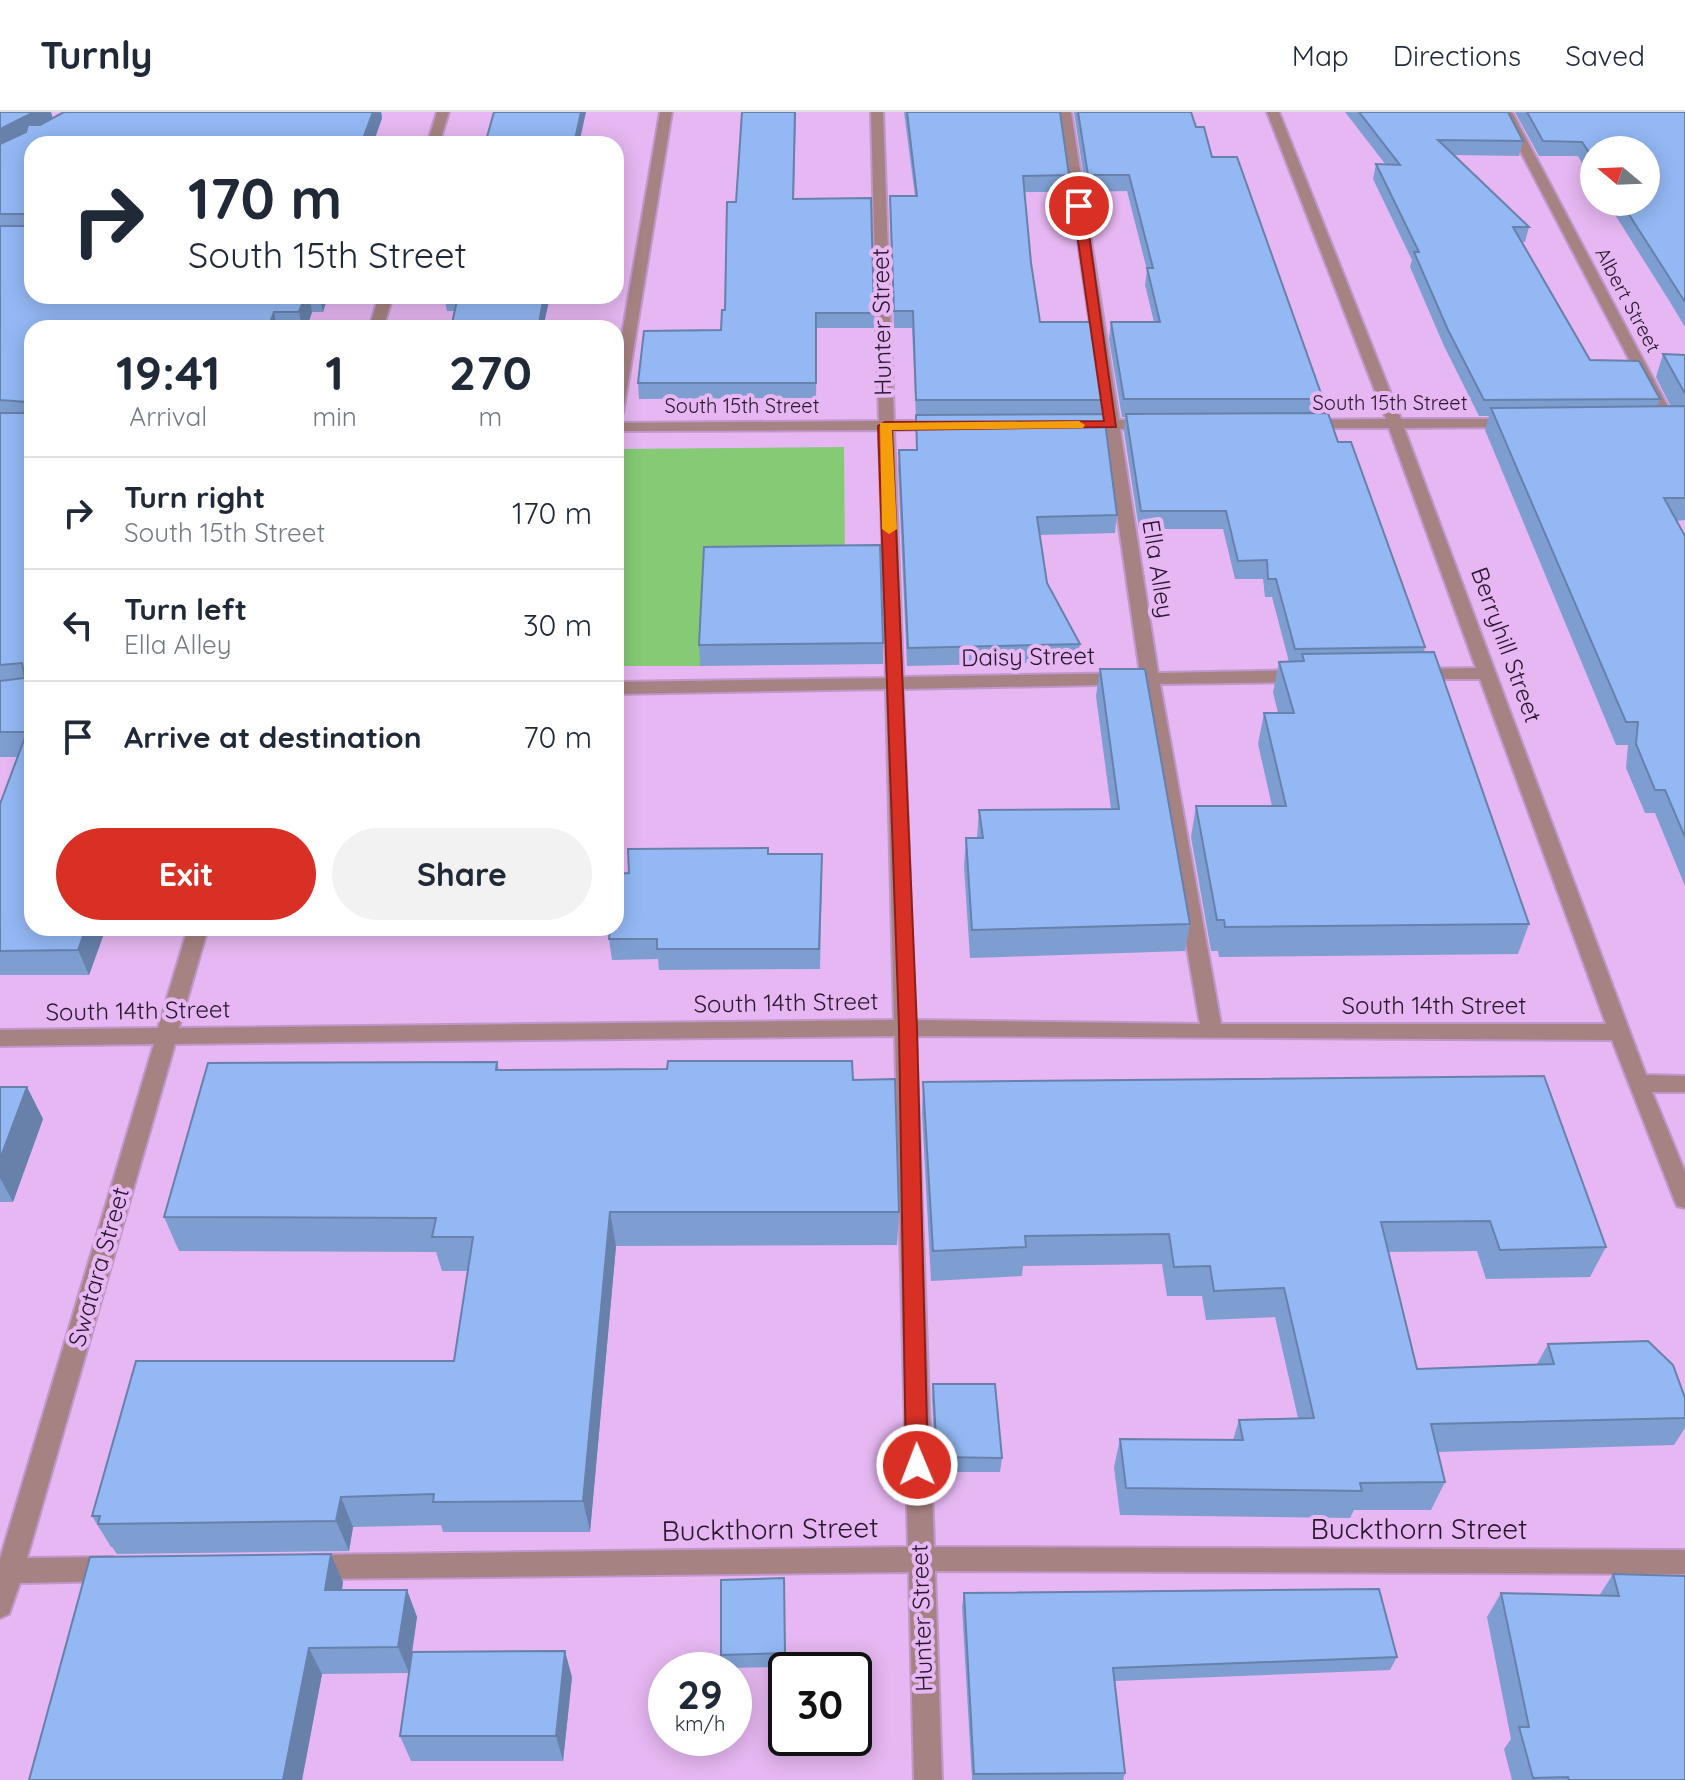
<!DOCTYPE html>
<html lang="en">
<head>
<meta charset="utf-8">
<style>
  :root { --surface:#fff; --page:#f2f2f3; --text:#1f2937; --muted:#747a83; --line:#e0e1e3; --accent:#d93025 }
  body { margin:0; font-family:Quicksand,sans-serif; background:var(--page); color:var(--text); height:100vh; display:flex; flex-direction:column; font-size:30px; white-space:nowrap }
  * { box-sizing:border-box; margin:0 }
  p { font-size:26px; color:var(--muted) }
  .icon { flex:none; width:44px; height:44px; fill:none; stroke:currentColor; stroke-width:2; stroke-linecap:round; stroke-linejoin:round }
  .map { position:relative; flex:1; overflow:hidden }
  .sheet { position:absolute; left:24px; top:208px; width:600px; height:616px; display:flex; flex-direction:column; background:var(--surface); border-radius:24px; box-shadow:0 4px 20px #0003 }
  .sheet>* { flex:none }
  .banner { position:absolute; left:24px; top:24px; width:600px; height:168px; border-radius:24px; box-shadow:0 4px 20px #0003; background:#fff; color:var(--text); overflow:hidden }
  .needle { width:52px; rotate:289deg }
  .tools { position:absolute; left:1580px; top:24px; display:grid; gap:16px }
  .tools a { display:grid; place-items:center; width:80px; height:80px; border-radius:50%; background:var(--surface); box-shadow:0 4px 20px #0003; font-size:40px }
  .speed { position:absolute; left:648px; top:1540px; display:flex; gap:16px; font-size:40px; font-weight:700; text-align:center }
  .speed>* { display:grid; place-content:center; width:104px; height:104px; border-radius:50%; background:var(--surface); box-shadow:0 4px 20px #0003; line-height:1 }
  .speed small { font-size:20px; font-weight:400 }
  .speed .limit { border:4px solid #111; border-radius:12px; background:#fff; color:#111 }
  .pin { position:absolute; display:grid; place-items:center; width:68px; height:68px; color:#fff; margin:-34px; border:4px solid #fff; border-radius:50%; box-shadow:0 2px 8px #0007 }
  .me { position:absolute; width:88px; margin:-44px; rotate:359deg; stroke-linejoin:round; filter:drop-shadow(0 0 6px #0008) }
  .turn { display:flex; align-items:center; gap:28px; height:168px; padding:0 32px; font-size:36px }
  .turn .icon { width:104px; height:104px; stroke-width:2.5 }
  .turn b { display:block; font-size:56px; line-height:68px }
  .eta { display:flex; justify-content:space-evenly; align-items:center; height:136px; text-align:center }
  .eta b { font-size:48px; font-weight:700; line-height:56px }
  .cta { display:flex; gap:16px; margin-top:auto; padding:16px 32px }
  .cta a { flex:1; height:92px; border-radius:48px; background:var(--accent); color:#fff; font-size:32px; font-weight:700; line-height:92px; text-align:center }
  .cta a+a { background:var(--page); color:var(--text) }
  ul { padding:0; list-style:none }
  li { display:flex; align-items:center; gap:24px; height:112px; padding:0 32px; border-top:2px solid var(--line) }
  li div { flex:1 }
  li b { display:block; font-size:30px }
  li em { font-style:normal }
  header { display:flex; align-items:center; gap:48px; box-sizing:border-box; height:112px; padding:0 40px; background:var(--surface); border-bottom:2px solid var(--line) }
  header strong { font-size:38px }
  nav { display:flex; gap:44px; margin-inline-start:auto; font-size:28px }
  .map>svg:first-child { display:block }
</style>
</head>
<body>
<header>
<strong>Turnly</strong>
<nav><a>Map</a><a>Directions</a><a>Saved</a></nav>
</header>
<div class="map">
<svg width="1685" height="1668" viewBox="0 0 1685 1668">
  <rect width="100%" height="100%" fill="#e6b7f2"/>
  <path fill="#86ca76" d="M844 335 845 454 705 456 700 554H616V337Z"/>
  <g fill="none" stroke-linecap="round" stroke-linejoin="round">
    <defs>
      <path id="minor" d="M437 0H449L439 32H427Z
        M660 0H672L623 301 616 305V258Z
        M871 0H883L894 309H940L947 313 940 317 894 318 903 565 1140 561 1105 317H1080L1073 313 1080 309 1104 308 1059 0H1071L1119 308H1152L1159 312 1152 316 1120 317 1158 561 1304 558 1313 564 1304 570 1160 572 1221 912H1606L1480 567H1416L1407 562 1416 557 1476 556 1389 316H1304L1297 312 1304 308 1386 307 1267 0H1279L1401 307H1512L1519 311 1512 315 1404 316 1646 963 1685 964V980H1652L1685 1060V1096L1677 1094 1674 1087 1612 928 916 924 934 1435 1685 1438V1462L935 1459 942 1668H914L909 1460 312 1467 303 1464 299 1455 303 1446 312 1443 908 1435 895 924 175 932 27 1446 112 1445 121 1448 125 1457 121 1466 112 1469 20 1471 9 1502 0 1506V1447L154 932 0 934V918L158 916 188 816H208L179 916 894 908 886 577 616 582V570L886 566 879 318 616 319V311L879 309ZM1142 572 1200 912 915 908 903 577Z
        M1500 0H1512L1676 310 1674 313 1669 314 1662 310Z
        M379 184H393L383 216H369Z"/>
    </defs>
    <use href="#minor" stroke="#c097cb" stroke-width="4"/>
    <use href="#minor" fill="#a68382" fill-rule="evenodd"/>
  </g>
  <path fill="#7e9ed2" d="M0 0 52 6 64 0H381L382 6 373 32H32V184H328L323 200H312L307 216H32L106 816 89 863H0V692L18 645H0Z
    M796 0 794 87 874 201V216H817L816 286 639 287 638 271 721 218 725 198 736 90Z
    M904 0H1060L1069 63 1068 80H1024L1031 151 1040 210 1102 288 1101 302 1117 403 1115 421 1040 423 1047 471 1080 532 1077 550 907 554 898 356 899 338H916V306L912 216H894L890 101V84H915Z
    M1074 0H1191L1196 15 1212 45 1323 287 1320 301 1338 330 1425 535 1424 540 1529 812 1518 842 1219 845 1218 839H1211L1191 725 1196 694H1272L1258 632 1264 601H1278L1273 580 1279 550H1289L1272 485H1265L1263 467H1235L1223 417H1139L1124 320 1125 305H1122L1109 227 1111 210H1154L1145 173 1147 158 1127 79 1086 80Z
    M1345 0H1508L1523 29 1519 44 1454 43 1529 115 1525 130H1521L1590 248 1660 287 1657 295H1671L1656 265 1663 242 1685 243V408L1676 409 1685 424V774L1655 701H1645L1626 656 1628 633H1616L1485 318 1489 304H1479L1444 234 1410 155 1412 148 1373 67 1376 52 1386 53Z
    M1515 0H1685V215L1670 190 1607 90H1646L1594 38V70L1578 44H1539Z
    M444 184H550L543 216H451L454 199H447Z
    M883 531V552L700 554 699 533Z
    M1100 557 1190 812 1185 839 970 846 964 754 966 726H977L979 698 1111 697 1096 584Z
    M769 742 822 762 820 857 659 858 658 847 612 848 609 827 629 761Z
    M497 950 499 958 853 968 899 1100 897 1133 616 1134 590 1420H443L441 1413 353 1415 349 1439 117 1442 112 1435H111L92 1404 454 1249 468 1159H442L436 1140 179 1139 164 1105Z
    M923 970 1606 1135 1590 1165 1486 1167 1477 1139 1388 1140 1417 1257 1537 1252 1548 1232 1685 1286V1316L1674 1333 1437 1340 1445 1370 1431 1398H1354L1350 1406 1120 1403 1114 1355 1120 1327 1233 1328 1239 1308 1298 1306 1275 1205 1206 1208 1202 1184H1167L1162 1152 1023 1154 1022 1164 931 1169 922 1001Z
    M0 975H27L43 1007 13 1090H0Z
    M933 1272 1002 1346 1000 1360H936L932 1287Z
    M1613 1462 1685 1668H1512L1504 1637 1511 1627 1487 1505 1501 1481 1599 1484Z
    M343 1470 342 1478H407L417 1505 412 1540 572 1565 563 1649H411L400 1624 409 1561 322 1562 302 1668H29Z
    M785 1480V1555L723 1556 721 1543Z
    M964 1481 1397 1545 1390 1558 1115 1569 1125 1661 1123 1668H972L962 1495Z"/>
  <path fill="#6781ab" d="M34 0H51L55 14 0 43V17Z
    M373 0H381L382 6 373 32H361Z
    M581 0H586L579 32H574Z
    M305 184H309L312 200 307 216H302L299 200Z
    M319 184H328L323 200Z
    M544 184H550L543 216H538Z
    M274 200 277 216H268Z
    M86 816H106L89 863 78 838Z
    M27 975 43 1007 13 1090 0 1066V1047Z
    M610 1100 616 1134 590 1420 583 1389Z
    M341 1385 353 1415 349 1439 336 1409Z
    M331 1442 343 1470 337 1505 325 1478Z
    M407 1478 417 1505 409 1561 398 1535Z
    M309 1536 322 1562 302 1668H283Z
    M565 1539 572 1565 563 1649 556 1624Z"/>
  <path fill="#93b8f4" stroke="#6781ab" stroke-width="2" d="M0 0H34L0 17Z
    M64 0H373L361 32H32V184H305L299 200H274L268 216H32V816H86L78 838 0 839V692L27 620H0V569L25 566 22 551 0 553V301H24L27 290 0 288V114H27V102H0V32L26 20 28 13H40Z
    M494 0H581L574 32H485Z
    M742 0H795L793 87 871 86 874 201H816V271H638L644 219 721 218 722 198H725L727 90H736Z
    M907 0H1060L1069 63 1023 64 1031 151 1040 210H1091L1102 288H916L913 199H894L890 84H917Z
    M1078 0H1191L1196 15H1204L1212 45H1237L1323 287H1124L1111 210H1160L1147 156H1153L1129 63H1088Z
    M1359 0H1508L1523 29 1438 28 1529 115H1513L1590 248 1639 249 1660 287 1484 288 1448 218 1414 140H1419L1376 52 1400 53Z
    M1527 0H1685V190L1621 90H1646V38H1594V48L1582 30 1543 29Z
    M458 184H544L538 216H451Z
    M1663 242 1685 243V281L1684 280Z
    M1685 294V386H1664L1685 424V725L1665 678H1655L1636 632 1638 610H1626L1491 296Z
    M1328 301 1338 330H1351L1425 535 1295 537 1276 467H1268L1267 448 1238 449 1226 399H1141L1126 302Z
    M1104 302 1117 403 1037 405 1047 471 1080 532 908 536 899 338H917L916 303Z
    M880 433 883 531 699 533 704 435Z
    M1434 540 1529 812 1225 815 1224 808H1217L1196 694H1286L1264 601H1294L1279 550 1304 549 1302 542Z
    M1100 557H1145L1190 812 972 818 966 726H983L979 698 1119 697Z
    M768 736V742H822L819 837H657V827H609L610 816H616V762L629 761 628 737Z
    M668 949H852L853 968 895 967 899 1100H610L583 1389 433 1390 434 1382 341 1385 336 1409 98 1412 100 1404H92L136 1249H454L473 1125H432L436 1106 164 1105 208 951 497 950 496 958 667 957Z
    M1544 964 1606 1135 1500 1138 1490 1109 1381 1110 1417 1257 1554 1252 1548 1232 1648 1229 1673 1253 1685 1286V1306L1431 1312 1445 1370 1360 1371 1362 1379 1126 1376 1120 1327 1243 1328 1239 1308 1314 1306 1284 1176 1214 1179 1210 1154 1174 1155 1169 1122 1025 1124 1026 1135 933 1139 923 970Z
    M0 975H27L0 1047Z
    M933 1272H995L1002 1346 937 1345Z
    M331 1442 325 1478H407L398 1535 309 1536 283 1668H29L90 1445Z
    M1613 1462 1685 1464V1668H1569L1568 1665 1533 1666 1519 1615H1529L1501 1481 1619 1484Z
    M784 1466 785 1541 721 1543V1468Z
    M1379 1477 1397 1545 1113 1556 1125 1661 974 1662 964 1481Z
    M565 1539 556 1624H400L412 1540Z"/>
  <path fill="#d93025" stroke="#8d1f18" stroke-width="2" d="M1079 90 1085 94 1116 315 892 318 917 916 928 1353 925 1361 917 1364 909 1361 906 1353 899 916 878 314 885 310 1104 309 1073 94Z"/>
  <path fill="#f59e0b" d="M1079 309 1085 313 1083 316 892 318 897 417 889 422 882 417 880 311Z"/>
  <g text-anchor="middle" stroke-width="8" stroke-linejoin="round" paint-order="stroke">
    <g font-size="20" fill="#29172d" stroke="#e6b7f2">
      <text transform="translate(1628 188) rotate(62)" y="7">Albert Street</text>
      <text x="1390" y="298">South 15th Street</text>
      <text x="742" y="301">South 15th Street</text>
    </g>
    <g font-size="24" fill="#29172d" stroke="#e6b7f2">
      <text transform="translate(882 210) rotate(-91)" y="8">Hunter Street</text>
      <text transform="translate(1158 457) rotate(81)" y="8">Ella Alley</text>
      <text transform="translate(1506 533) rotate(70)" y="8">Berryhill Street</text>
      <text transform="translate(1028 545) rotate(-1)" y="8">Daisy Street</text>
      <text transform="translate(786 891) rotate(-1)" y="8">South 14th Street</text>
      <text x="1434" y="902">South 14th Street</text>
      <text transform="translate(138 899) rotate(-1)" y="8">South 14th Street</text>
      <text transform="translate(99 1155) rotate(-74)" y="8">Swatara Street</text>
      <text transform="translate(922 1506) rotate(-92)" y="8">Hunter Street</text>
    </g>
    <g font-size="28" fill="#29172d" stroke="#e6b7f2">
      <text transform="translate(770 1417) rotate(-1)" y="10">Buckthorn Street</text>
      <text x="1419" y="1427">Buckthorn Street</text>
    </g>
  </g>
</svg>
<div class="tools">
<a><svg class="needle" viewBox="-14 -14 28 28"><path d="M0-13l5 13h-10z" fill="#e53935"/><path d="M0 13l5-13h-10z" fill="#747a83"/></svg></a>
</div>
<div class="speed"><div>29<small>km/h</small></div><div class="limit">30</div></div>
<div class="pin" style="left:1079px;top:94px;background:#d93025"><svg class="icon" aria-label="arrive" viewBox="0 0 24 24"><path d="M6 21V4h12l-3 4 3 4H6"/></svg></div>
<svg class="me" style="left:917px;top:1353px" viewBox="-20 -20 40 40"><circle r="17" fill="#d93025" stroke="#fff" stroke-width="3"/><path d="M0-11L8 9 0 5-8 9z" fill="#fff"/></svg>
<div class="banner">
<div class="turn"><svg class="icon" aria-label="right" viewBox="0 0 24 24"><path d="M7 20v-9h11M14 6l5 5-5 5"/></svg><div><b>170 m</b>South 15th Street</div></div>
</div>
<section class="sheet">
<div class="eta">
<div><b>19:41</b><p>Arrival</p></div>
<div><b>1</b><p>min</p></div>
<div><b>270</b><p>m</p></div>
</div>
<ul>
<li><svg class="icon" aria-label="right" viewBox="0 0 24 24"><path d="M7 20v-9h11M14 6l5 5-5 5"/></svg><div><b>Turn right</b><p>South 15th Street</p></div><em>170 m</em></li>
<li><svg class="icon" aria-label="left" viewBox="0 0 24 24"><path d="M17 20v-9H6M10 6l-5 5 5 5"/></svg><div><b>Turn left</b><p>Ella Alley</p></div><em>30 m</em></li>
<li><svg class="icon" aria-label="arrive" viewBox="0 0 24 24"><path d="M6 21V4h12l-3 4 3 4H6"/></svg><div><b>Arrive at destination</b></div><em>70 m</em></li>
</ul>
<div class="cta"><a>Exit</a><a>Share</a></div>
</section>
</div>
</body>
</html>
